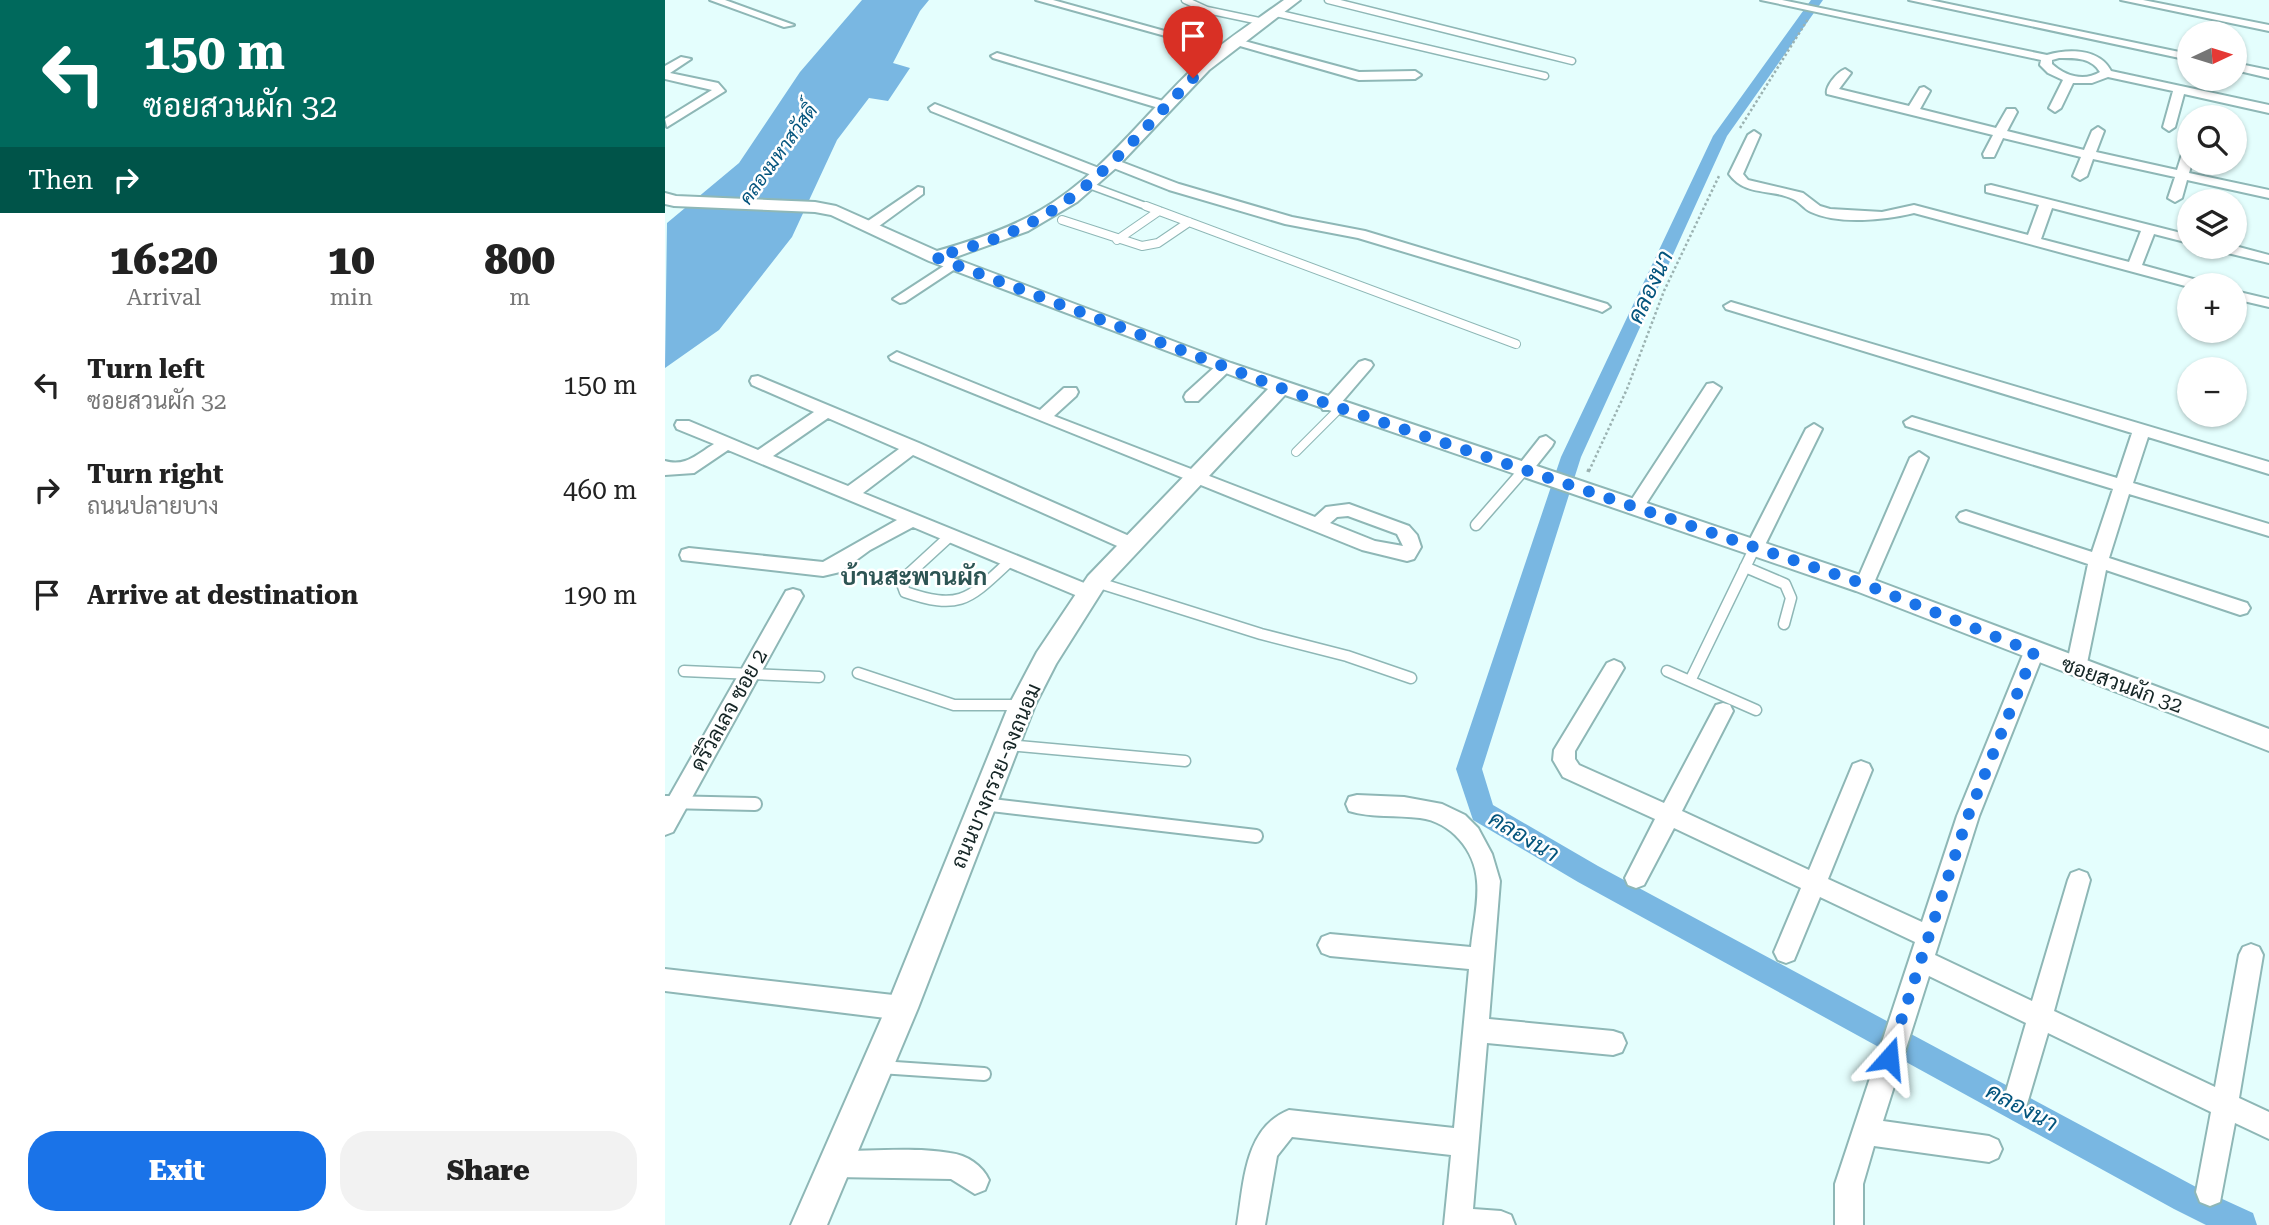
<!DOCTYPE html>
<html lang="en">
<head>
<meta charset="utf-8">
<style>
  :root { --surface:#fff; --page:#f2f2f2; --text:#222; --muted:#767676; --accent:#1a73e8 }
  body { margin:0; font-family:"Roboto Serif",Sarabun,serif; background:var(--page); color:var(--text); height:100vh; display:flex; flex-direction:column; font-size:26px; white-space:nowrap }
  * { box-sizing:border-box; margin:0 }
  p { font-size:23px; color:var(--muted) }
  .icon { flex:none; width:38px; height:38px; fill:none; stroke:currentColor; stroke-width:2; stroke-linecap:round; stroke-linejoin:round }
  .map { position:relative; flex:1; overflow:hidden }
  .sheet { display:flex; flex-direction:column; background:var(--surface); width:665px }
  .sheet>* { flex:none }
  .top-card { background:#00695c; color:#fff; overflow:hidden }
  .needle { width:46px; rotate:86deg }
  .controls { position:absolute; left:1512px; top:21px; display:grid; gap:14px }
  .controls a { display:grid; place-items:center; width:70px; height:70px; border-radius:50%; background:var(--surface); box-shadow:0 2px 5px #0004; font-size:35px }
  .pin { position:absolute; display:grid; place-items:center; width:60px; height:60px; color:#fff; margin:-72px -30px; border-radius:50% 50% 50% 0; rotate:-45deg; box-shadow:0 0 7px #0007 }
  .pin .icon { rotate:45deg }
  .me { position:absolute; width:77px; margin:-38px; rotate:18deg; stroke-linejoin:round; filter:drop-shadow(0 0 5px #0008) }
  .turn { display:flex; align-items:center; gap:24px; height:147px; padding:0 28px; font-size:32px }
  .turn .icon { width:91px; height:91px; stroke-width:2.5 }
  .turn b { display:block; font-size:49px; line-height:60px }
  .then { display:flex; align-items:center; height:66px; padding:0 28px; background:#0003; gap:14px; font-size:26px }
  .eta { display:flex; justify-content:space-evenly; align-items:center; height:119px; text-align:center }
  .eta b { font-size:42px; font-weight:800; line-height:49px }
  .button { display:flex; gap:14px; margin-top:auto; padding:14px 28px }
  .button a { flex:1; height:80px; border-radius:28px; background:var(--accent); color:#fff; font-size:28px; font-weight:800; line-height:80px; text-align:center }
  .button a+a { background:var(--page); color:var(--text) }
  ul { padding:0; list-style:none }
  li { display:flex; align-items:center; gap:21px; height:105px; padding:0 28px }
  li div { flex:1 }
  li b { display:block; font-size:26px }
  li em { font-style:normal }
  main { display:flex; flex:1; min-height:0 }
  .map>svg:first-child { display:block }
</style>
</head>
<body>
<main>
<section class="sheet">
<div class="top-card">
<div class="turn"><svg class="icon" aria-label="left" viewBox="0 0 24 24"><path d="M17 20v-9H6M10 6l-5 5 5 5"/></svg><div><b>150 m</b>ซอยสวนผัก 32</div></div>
<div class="then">Then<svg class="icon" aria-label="right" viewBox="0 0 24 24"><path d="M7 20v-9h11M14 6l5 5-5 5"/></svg></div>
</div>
<div class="eta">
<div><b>16:20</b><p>Arrival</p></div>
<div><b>10</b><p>min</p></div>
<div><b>800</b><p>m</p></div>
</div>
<ul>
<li><svg class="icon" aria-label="left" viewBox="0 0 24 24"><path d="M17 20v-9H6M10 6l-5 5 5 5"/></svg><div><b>Turn left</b><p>ซอยสวนผัก 32</p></div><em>150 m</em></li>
<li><svg class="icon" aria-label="right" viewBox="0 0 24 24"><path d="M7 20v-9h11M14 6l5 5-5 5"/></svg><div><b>Turn right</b><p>ถนนปลายบาง</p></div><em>460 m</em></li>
<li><svg class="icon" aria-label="arrive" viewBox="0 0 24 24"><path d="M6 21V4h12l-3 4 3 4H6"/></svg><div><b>Arrive at destination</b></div><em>190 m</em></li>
</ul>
<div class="button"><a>Exit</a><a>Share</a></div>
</section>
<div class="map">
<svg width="1604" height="1225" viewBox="0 0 1604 1225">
  <rect width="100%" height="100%" fill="#e4fefd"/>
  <path fill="#79b7e2" d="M197 0H264L255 11 228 63 245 68 223 101 204 98 172 140 127 237 54 330 0 368 2 223 74 163 135 72Z"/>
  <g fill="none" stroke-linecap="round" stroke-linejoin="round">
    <path fill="#79b7e2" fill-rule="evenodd" d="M1146 0H1158L1062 136 916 457 817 769 828 805 933 866 1531 1187 1588 1213 1592 1225H1541L1509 1209 913 882 808 820 791 769 896 457 1048 136Z"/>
    <defs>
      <path id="service-far3" d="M520 0 542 10 599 22
        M663 0 907 61
        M611 13 880 76
        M421 184 486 208"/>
      <path id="service-far2" d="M481 206 851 344
        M397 220 477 246 493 243 524 222
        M452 240 494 211
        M631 452 674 409"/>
      <path id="service-far1" d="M811 525 858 471
        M285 536 236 581 240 592C296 611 304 599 345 561
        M1080 567 1120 584 1126 598 1119 624
        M431 582 596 634 682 656 746 678
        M19 671 154 677
        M1002 671 1091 710
        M193 673 289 705H357
        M1025 681 1090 547
        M342 745 520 761
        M0 802 79 804"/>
      <path id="service" d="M1 802 90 804
        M318 804 591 836
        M215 1067 319 1074"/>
      <path id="minor" d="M45 0H60L129 25 119 27Z
        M371 0H388L568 50 558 52Z
        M1096 0H1117L1382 55C1403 49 1434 48 1446 71L1604 105V113L1519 94 1510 127 1504 131 1498 127 1508 91 1443 77 1427 83H1408L1396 108 1390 112 1384 108 1398 80 1383 73 1375 65 1376 60ZM1394 58C1409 58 1426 57 1435 72 1419 82 1400 76 1387 64V60Z
        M1244 0H1265L1524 54V60Z
        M1456 0H1478L1604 25V31Z
        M572 39 694 72 750 71 756 75 750 79 694 80 568 44 566 42Z
        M332 53 505 103 507 106 497 109 328 58 326 56Z
        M16 57 26 59 5 73 53 83 60 91 2 127 0 119 47 90 0 79V66Z
        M1570 63 1604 70V78L1570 70Z
        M1180 69 1186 73 1174 89 1244 106 1255 88 1259 87 1265 91 1255 109 1331 128 1342 109H1350L1352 112 1342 131 1419 150 1427 131 1433 127 1439 131 1431 152 1512 170 1518 151 1524 147V163H1527L1524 173 1604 190V198L1522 180 1517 198 1510 202 1503 198 1510 177 1428 159 1422 176 1415 180 1408 176 1416 157 1338 138 1329 157H1319L1318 154 1328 135 1162 94C1160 87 1172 72 1180 69Z
        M270 104 439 170 441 173 439 176H429L266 111 264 108Z
        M1089 131 1095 135 1078 174 1083 180 1138 193 1155 206 1165 209 1217 212 1249 205 1363 235 1374 205 1321 192V186L1326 185 1524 235V243L1489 234 1477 265 1539 282 1541 285 1524 287 1249 213C1220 220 1174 225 1146 212 1139 209 1135 202 1128 199 1105 188 1081 197 1064 174L1083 135ZM1387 208 1476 231 1464 262 1376 239Z
        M446 158 514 184 627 217 700 231 942 304 945 307 937 312 932 310 693 238 620 224 504 190 441 165 440 162Z
        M253 187 258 188V194L210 229H200V223Z
        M1570 246 1604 255V263L1550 250 1548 247Z
        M288 260 295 264 293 267 240 302 235 303 228 299Z
        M1570 291 1604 299V307L1570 299Z
        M1066 302 1604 462V474L1483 437 1468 483 1604 524V536L1464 494 1444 558 1582 603 1585 608 1582 613 1575 615 1441 570 1421 668 1418 673 1411 676 1404 673 1401 668 1423 564 1295 521 1292 517 1295 513 1301 511 1427 552 1448 489 1241 426 1239 422 1247 417 1452 478 1467 433 1061 309 1059 306Z
        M232 352 375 410 399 388H411L413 392 411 396 389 416 650 517 661 507 684 504 744 526 752 535 756 547 749 559 742 561 697 550 226 360 224 357ZM683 516 732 534 738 546 710 541 665 523 672 517Z
        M700 360 706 362 708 365 706 368 670 410H658L656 406 658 402 694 362Z
        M559 362 567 367 565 370 533 401H521L519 397 521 393 553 364Z
        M93 376 254 443 471 539 474 544 471 549H459L248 455 198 493 429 587 431 592 429 597H415L248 527 205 550 175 572 158 576 17 560 15 555 17 550 24 548 158 562 232 520 63 450 29 473 0 475V461C20 467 31 455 49 444L12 429 10 425 12 421H24L93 450 149 412 87 385 85 381 87 377ZM163 418 234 449 183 486 108 456Z
        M1048 383 1056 388 977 510H965L962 506 965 502 1042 384Z
        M1149 424 1157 429 1099 547 1096 552H1084L1081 547 1141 429Z
        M881 436 889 442 887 446 864 475H852L849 471 852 467 875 438Z
        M1254 452 1263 458 1208 585 1206 590H1192L1190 585 1245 458Z
        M128 589 135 591 138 596 8 832 0 835V804L121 591Z
        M1369 644 1376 647 1379 652 1314 816 1270 955 1367 1001 1403 880 1406 873 1414 870 1422 873 1425 880 1389 1011 1550 1087 1574 955 1578 947 1586 944 1594 947 1598 955 1574 1098 1604 1112V1139L1570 1123 1555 1202 1545 1206 1535 1202 1531 1192 1546 1112 1383 1033 1362 1104 1353 1108 1344 1104 1340 1095 1361 1023 1264 976 1218 1121 1324 1136 1333 1140 1337 1149 1333 1158 1324 1162 1209 1146 1198 1184V1225H1170V1184L1250 942 1155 897 1129 960 1121 963 1113 960 1109 952 1136 888 1009 828 979 885 971 888 963 885 960 878 990 819 898 777 888 760 889 750 942 663 949 660 956 663 959 668 910 751V759L914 765 999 803 1051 705 1058 703 1065 705 1068 711 1017 811 1144 870 1188 764 1196 761 1204 764 1207 770 1163 879 1257 922 1292 816 1359 652 1362 647Z
        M692 795 739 797 777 804 800 815 813 828 827 854 835 881 824 1019 948 1031 957 1034 961 1043 957 1052 948 1055 822 1043 808 1209 836 1211 846 1215 850 1225H779L786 1155 627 1137 612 1156 600 1225H572C579 1183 579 1128 624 1110L789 1128 804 969 665 956 657 953 653 945 657 937 665 934 806 947C808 926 814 902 812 881 810 850 786 822 755 818 732 815 706 818 684 811L681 804 684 797Z
        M0 969 237 996 246 1000 249 1008 246 1016 237 1020 0 991Z
        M170 1151C204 1151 253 1147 285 1153 302 1155 317 1165 324 1180L320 1190 310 1194 286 1179 170 1177 160 1174 157 1164 160 1154Z"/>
      <path id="tertiary" d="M619 0H635L544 70 452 167 412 202 363 231 288 258 566 363 1207 579 1604 729V751L1191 591 620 395 439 588 391 664 370 705 253 1008 162 1225H126L222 1006 344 705 372 652 423 576 603 389 264 261 166 215 150 212 9 206 0 204V193L11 196 150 202 171 206 272 251C307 241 344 229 376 210 438 174 481 112 533 64 560 40 590 21 619 0Z"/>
    </defs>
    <use href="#service-far3" stroke="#8eb7b6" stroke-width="9"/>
    <use href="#service-far2" stroke="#8eb7b6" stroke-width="10"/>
    <use href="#service-far1" stroke="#8eb7b6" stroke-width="13"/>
    <use href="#service" stroke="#8eb7b6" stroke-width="16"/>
    <use href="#minor" stroke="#8eb7b6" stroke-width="4"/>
    <use href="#tertiary" stroke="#8eb7b6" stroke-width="4"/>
    <path stroke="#9bb2b1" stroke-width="2.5" stroke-dasharray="2.5 2.5" stroke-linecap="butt" d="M1075 128 1143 19
      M924 471 962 389 999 291 1054 176"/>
    <path stroke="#9bb2b1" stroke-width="3.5" stroke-dasharray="3.5 3.5" stroke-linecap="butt" d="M923 472 924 469"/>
    <use href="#service-far3" stroke="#fff" stroke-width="6"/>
    <use href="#service-far2" stroke="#fff" stroke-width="8"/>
    <use href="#service-far1" stroke="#fff" stroke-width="10"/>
    <use href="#service" stroke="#fff" stroke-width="12"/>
    <use href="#minor" fill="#fff" fill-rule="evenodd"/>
    <use href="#tertiary" fill="#fff" fill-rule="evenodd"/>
  </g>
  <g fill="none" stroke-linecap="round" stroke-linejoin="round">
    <path stroke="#1a73e8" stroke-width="12" stroke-dasharray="0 21.6" d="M528 78C476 131 425 196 357 227 329 241 299 249 270 257L616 388 1199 584 1369 652 1303 816 1224 1058"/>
  </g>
  <g text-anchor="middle" stroke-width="5" stroke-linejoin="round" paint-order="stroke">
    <g font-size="19" font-style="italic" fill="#03547d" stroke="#fff">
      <text transform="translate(113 154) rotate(-54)" y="7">คลองมหาสวัสดิ์</text>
    </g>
    <g font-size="21" fill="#152525" stroke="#fff">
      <text transform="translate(1457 685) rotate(20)" y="7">ซอยสวนผัก 32</text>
      <text transform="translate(64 710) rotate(-61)" y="7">ดรีวิลเลจ ซอย 2</text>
      <text transform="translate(331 776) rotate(-67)" y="7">ถนนบางกรวย-จงถนอม</text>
    </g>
    <g font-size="23" font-style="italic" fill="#03547d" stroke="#fff">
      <text transform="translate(985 287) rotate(-65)" y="8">คลองนา</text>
      <text transform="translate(859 836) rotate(31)" y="8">คลองนา</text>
      <text transform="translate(1357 1107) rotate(28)" y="8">คลองนา</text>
    </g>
    <g font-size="24" font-weight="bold" fill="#2d5453" stroke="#fff">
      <text x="249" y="585">บ้านสะพานผัก</text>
    </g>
  </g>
</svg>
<div class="controls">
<a><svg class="needle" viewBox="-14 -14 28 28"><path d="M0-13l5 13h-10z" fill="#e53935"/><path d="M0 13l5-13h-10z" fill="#767676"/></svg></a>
<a><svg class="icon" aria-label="search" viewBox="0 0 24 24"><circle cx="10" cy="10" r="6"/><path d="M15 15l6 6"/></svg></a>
<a><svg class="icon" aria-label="layers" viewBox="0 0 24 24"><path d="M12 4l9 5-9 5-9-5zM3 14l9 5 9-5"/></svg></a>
<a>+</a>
<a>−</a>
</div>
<div class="pin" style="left:528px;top:78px;background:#d93025"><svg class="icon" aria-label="arrive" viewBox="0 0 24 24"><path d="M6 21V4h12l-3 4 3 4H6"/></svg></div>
<svg class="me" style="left:1224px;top:1058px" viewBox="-20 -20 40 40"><path d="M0-17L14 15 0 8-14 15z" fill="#1a73e8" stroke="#fff" stroke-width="4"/></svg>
</div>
</main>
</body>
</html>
